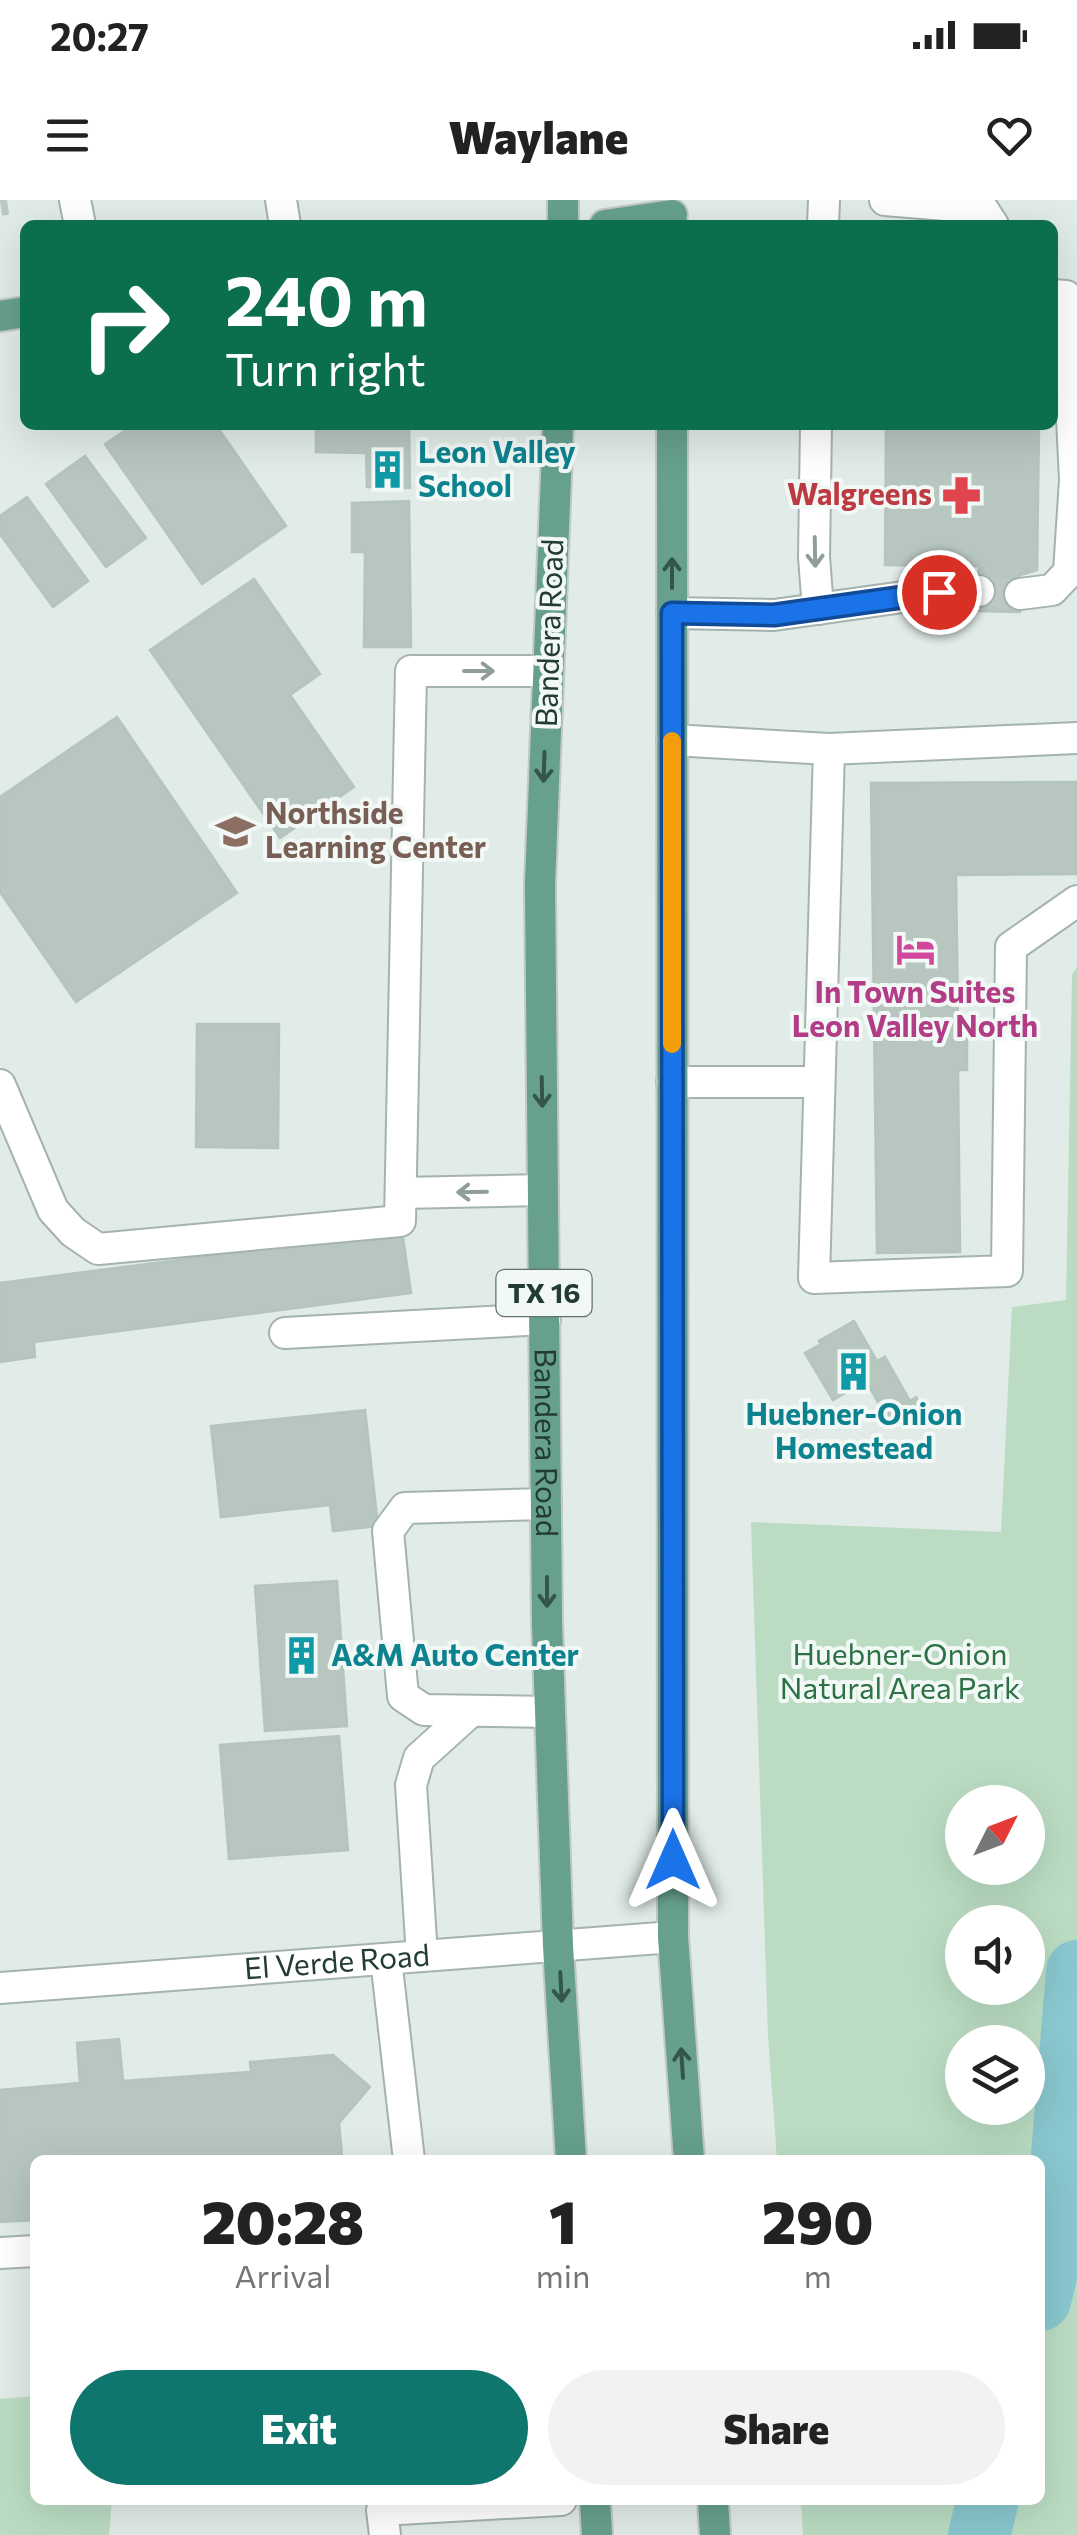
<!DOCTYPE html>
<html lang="en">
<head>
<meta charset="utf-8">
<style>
  :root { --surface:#fff; --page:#f2f2f2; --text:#222; --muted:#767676; --accent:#0f766e }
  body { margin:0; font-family:Commissioner,sans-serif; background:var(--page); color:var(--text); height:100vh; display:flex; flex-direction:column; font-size:38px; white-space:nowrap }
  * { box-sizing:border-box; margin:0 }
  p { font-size:32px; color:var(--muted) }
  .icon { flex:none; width:55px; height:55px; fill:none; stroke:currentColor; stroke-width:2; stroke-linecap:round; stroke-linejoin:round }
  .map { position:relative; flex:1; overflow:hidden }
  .drawer { position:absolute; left:30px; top:1955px; width:1015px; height:350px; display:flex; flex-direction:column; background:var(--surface); border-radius:15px; box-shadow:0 10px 40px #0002 }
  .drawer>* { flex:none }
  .hud { position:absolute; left:20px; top:20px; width:1038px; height:210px; border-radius:15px; box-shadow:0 10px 40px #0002; background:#0b6e4f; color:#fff; overflow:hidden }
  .needle { width:65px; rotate:48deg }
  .buttons { position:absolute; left:945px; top:1585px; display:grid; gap:20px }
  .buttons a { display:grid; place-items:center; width:100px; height:100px; border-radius:50%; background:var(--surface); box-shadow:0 10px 40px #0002; font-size:50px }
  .pin { position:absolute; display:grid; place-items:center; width:85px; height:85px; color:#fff; margin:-42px; border:5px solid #fff; border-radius:50%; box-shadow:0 2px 10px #0007 }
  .me { position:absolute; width:110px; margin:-55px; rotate:0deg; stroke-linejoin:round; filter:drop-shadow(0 0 8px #0008) }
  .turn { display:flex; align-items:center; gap:35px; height:210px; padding:0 40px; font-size:45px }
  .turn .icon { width:130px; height:130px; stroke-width:2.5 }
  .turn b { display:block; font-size:70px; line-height:85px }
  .eta { display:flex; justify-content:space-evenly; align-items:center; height:170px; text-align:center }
  .eta b { font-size:60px; font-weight:800; line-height:70px }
  .action { display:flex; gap:20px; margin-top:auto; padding:20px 40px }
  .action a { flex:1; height:115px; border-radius:60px; background:var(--accent); color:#fff; font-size:40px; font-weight:800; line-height:115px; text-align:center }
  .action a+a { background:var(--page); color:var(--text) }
  .status { display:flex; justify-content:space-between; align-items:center; height:70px; padding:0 50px; background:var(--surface); direction:ltr }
  .status svg { height:28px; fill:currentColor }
  header { display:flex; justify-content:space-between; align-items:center; height:130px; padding:0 40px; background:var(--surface); font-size:45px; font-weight:800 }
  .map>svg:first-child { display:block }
</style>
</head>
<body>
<div class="status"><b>20:27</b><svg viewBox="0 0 49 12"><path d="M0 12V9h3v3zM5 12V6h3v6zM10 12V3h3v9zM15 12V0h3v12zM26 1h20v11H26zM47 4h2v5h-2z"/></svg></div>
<header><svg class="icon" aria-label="menu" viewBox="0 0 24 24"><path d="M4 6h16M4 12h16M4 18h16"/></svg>Waylane<svg class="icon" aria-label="heart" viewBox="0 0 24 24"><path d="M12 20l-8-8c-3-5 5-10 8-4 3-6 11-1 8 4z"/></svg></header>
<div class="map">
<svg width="1077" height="2335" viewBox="0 0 1077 2335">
  <rect width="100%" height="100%" fill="#e1ebe7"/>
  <path fill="#bbdcc3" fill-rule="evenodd" d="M1077 767V2335H803L801 2300H1040V1960H777L768 1835 751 1322 1001 1332 1012 1107 1066 1100 1072 775ZM962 1602H1028V1668H962ZM962 1722H1028V1788H962ZM962 1842H1028V1908H962Z
    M35 2196V2300H112L109 2335H0V2199Z"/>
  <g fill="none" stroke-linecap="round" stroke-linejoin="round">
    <path stroke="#8ac7cf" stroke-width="62" d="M1040 2100 1055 2041 1077 1771
      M979 2335 988 2300"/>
  </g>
  <path fill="#b7c6bf" stroke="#b4c5bd" stroke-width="2.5" d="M133 225H216L286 326 202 384 105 244Z
    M316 225H409L410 288 367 287 366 253 316 252Z
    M886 225H1039L1037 370 1020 375V412L979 411V366L885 365Z
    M85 256 146 338 106 367 46 284Z
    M27 297 88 381 53 407 0 334V316Z
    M409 301 411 447H364L365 352H352V303Z
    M254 379 320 474 290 495 354 587 280 638 150 450Z
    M117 517 237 693 76 802 0 692V597Z
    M1077 582V674L956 675 958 823H967V870H958L960 1052 877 1053 871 583Z
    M197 824H279L278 948 196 947Z
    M402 1031 411 1093 34 1142 35 1157 0 1162V1083Z
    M854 1121 877 1161 885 1157 910 1201 916 1197 921 1207 913 1211 914 1214 892 1227 866 1181 833 1200 805 1153 821 1144 819 1141Z
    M365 1210 378 1326 333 1331 330 1305 221 1317 211 1226Z
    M337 1381 347 1526 265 1531 255 1386Z
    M339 1536 348 1650 229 1659 220 1545Z
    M119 1839 123 1881 251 1872 250 1862 333 1855 370 1887 339 1923 342 1956 289 1960H35V2020L0 2022V1890L80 1883 77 1843Z"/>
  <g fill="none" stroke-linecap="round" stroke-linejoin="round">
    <path stroke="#bbc8c3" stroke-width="30" stroke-dasharray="30 15" stroke-linecap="butt" d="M0 1 7 0
      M979 391 1020 394"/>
    <defs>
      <g id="minor">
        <path d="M75 0 80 25"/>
        <path d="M281 0 285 25"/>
        <path d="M885 0 982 8 993 25"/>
        <path d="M823 25 824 0"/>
        <path d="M816 225 814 357 818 409"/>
        <path d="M1020 394 1052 390 1069 372 1075 280 1066 96 1052 95"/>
        <path d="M672 413 774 415 939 392 979 391"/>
        <path d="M672 540 829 549 1077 538"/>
        <path d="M829 549 814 1078 1007 1071 1011 747 1077 701"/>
        <path d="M672 882H819"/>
        <path d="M0 885 53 1010 73 1032 98 1049 400 1021 411 471H548"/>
        <path d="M401 993 543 990"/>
        <path d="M285 1133 545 1119"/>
        <path d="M546 1304 405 1308 388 1331 403 1496 424 1510 550 1512"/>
        <path d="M422 1756 411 1585 419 1558 471 1511"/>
        <path d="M386 1759 409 1960"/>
        <path id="s1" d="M0 1788 673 1737"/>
        <path d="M0 2053 35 2051"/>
        <path d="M433 2307 561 2300"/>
        <path d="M385 2335 382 2310 433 2307 432 2300"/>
      </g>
      <g id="major">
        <path d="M563 25V0"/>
        <path d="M605 25 672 15"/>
        <path d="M0 116 25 112"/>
        <path id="s2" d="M558 225 540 684 547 1422 558 1746 571 1960"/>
        <path d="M672 225 673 1737 689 1960"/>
        <path d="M595 2300 597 2335"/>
        <path d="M713 2300 715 2335"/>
      </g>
    </defs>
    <use href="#minor" stroke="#a4b3ae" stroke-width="34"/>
    <use href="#major" stroke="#c1c8c6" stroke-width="34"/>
    <use href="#minor" stroke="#fff" stroke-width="30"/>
    <use href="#major" stroke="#67a08f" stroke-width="30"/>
  </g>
  <defs><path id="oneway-shaft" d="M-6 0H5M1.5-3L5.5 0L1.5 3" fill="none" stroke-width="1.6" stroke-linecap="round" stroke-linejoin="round" transform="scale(2.5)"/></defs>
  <g stroke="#909e9a">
    <use href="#oneway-shaft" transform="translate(815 352) rotate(89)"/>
    <use href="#oneway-shaft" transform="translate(479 471)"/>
    <use href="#oneway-shaft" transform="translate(472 992) rotate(179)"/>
  </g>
  <g stroke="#33554b">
    <use href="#oneway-shaft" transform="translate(672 373) rotate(-90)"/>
    <use href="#oneway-shaft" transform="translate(544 567) rotate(92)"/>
    <use href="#oneway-shaft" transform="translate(542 892) rotate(89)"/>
    <use href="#oneway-shaft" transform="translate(547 1392) rotate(90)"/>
    <use href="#oneway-shaft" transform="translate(561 1787) rotate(87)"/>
    <use href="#oneway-shaft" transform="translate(682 1863) rotate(-94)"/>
  </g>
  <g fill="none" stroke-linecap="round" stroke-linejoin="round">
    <defs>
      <path id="route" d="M673 1660 672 413 774 415 939 392"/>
    </defs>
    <use href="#route" stroke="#114b97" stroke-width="25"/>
    <use href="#route" stroke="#1a73e8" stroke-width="18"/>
    <path stroke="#f59e0b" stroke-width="18" d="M672 541V844"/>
  </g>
  <defs>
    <symbol id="building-bare" viewBox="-9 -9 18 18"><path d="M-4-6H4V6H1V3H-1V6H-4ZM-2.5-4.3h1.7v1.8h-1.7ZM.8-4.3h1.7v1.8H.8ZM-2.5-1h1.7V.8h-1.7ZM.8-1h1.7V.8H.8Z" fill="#0f9aa8" stroke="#f2f8f5" stroke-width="2.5" paint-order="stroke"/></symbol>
    <symbol id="pharmacy-bare" viewBox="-9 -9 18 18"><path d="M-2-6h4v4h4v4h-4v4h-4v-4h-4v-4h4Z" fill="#e0444e" stroke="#f2f8f5" stroke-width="2.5" paint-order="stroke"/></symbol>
    <symbol id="school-bare" viewBox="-9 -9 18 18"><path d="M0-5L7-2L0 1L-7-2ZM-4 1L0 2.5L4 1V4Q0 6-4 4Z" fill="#8d6e63" stroke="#f2f8f5" stroke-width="2.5" paint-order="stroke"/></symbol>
    <symbol id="hotel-bare" viewBox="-9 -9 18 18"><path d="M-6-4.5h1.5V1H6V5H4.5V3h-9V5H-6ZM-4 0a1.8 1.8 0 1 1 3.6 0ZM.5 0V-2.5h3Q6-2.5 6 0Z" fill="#d1479c" stroke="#f2f8f5" stroke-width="2.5" paint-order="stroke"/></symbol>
  </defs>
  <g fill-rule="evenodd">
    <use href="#building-bare" x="360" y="242" width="55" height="55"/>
    <use href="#pharmacy-bare" x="934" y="268" width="55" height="55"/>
    <use href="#school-bare" x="208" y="604" width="55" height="55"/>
    <use href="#hotel-bare" x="888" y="722" width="55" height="55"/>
    <use href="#building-bare" x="826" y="1144" width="55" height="55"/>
    <use href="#building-bare" x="274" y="1428" width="55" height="55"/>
  </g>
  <g text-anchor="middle" stroke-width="8" stroke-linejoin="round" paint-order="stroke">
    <rect fill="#f2f8f5" stroke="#60746e" stroke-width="2.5" x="496.5" y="1070" width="95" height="46" rx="8"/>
    <g font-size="28" font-weight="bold" fill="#223c34">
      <text x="544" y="1103">TX 16</text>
    </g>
    <g font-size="30" font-weight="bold" fill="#0d838f" stroke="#f2f8f5" text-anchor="start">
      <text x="418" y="263">Leon Valley<tspan x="418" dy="34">School</tspan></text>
      <text x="854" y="1225" text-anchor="middle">Huebner-Onion<tspan x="854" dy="34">Homestead</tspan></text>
      <text x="331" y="1466">A&amp;M Auto Center</text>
    </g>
    <g font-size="30" font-weight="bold" fill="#be3a42" stroke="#f2f8f5" text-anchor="end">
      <text x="932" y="305">Walgreens</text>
    </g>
    <g font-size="30" fill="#223c34" stroke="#f2f8f5">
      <text transform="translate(550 433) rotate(-88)" y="10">Bandera Road</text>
      <text dy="10" stroke="none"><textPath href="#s2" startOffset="1018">Bandera Road</textPath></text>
      <text dy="10" stroke="none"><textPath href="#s1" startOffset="338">El Verde Road</textPath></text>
    </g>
    <g font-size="30" font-weight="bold" fill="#785e54" stroke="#f2f8f5" text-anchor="start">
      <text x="265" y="624">Northside<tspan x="265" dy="34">Learning Center</tspan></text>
    </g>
    <g font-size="30" font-weight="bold" fill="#b23c85" stroke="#f2f8f5">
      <text x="915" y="803">In Town Suites<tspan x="915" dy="34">Leon Valley North</tspan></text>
    </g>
    <g font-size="30" fill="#2d7245" stroke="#f2f8f5">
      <text x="900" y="1465">Huebner-Onion<tspan x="900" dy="34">Natural Area Park</tspan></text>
    </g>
  </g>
</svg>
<div class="buttons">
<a><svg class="needle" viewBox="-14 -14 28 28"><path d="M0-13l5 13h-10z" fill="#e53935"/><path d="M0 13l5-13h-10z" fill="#767676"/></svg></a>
<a><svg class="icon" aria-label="sound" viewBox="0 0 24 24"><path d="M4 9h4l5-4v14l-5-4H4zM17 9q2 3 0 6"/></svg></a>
<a><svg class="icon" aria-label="layers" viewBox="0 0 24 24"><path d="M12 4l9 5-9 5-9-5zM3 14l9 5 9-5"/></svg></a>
</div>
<div class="pin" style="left:939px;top:392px;background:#d93025"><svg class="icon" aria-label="arrive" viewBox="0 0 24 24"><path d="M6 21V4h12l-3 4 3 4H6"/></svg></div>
<svg class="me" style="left:673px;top:1660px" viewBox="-20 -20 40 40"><path d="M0-17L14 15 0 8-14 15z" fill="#1a73e8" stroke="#fff" stroke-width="4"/></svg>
<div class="hud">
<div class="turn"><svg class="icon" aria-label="right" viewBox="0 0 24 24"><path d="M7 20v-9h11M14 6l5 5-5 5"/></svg><div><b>240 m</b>Turn right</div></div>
</div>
<section class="drawer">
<div class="eta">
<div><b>20:28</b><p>Arrival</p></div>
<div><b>1</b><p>min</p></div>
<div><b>290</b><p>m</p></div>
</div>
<div class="action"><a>Exit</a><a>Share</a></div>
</section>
</div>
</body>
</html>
